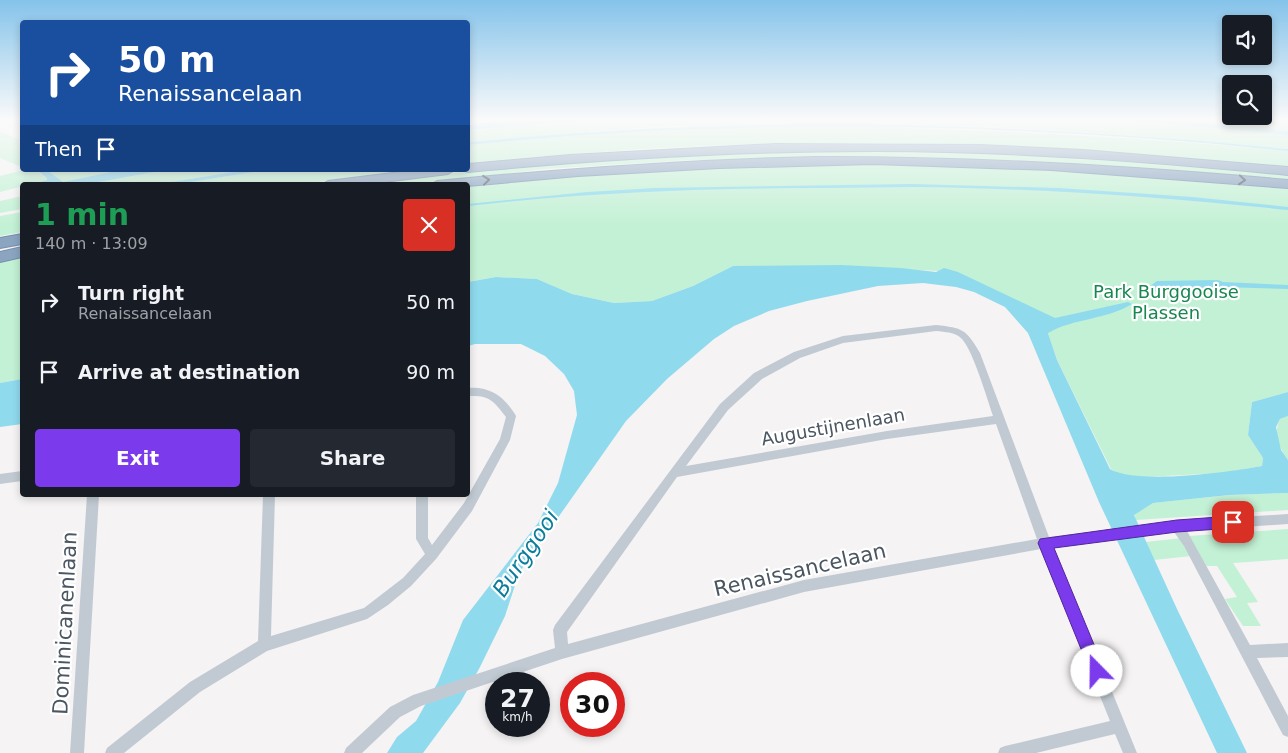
<!DOCTYPE html>
<html lang="en">
<head>
<meta charset="utf-8">
<style>
  :root { --surface:#171b24; --page:#242831; --text:#f1f3f6; --muted:#9ea1a6; --accent:#7c3aed }
  body { margin:0; font-family:"DejaVu Sans",sans-serif; background:var(--page); color:var(--text); height:100vh; display:flex; flex-direction:column; font-size:19px; white-space:nowrap }
  * { box-sizing:border-box; margin:0 }
  p { font-size:16px; color:var(--muted) }
  .icon { flex:none; width:28px; height:28px; fill:none; stroke:currentColor; stroke-width:2; stroke-linecap:round; stroke-linejoin:round }
  .map { position:relative; flex:1; overflow:hidden }
  .sheet { position:absolute; left:20px; top:182px; width:450px; height:315px; display:flex; flex-direction:column; background:var(--surface); border-radius:5px; box-shadow:0 2px 8px #0003 }
  .sheet>* { flex:none }
  .hud { position:absolute; left:20px; top:20px; width:450px; height:152px; border-radius:5px; box-shadow:0 2px 8px #0003; background:#1a4fa0; color:#fff; overflow:hidden }
  .fabs { position:absolute; left:1222px; top:15px; display:grid; gap:10px }
  .fabs a { display:grid; place-items:center; width:50px; height:50px; border-radius:5px; background:var(--surface); box-shadow:0 2px 8px #0003; font-size:25px }
  .speed { position:absolute; left:485px; top:672px; display:flex; gap:10px; font-size:25px; font-weight:700; text-align:center }
  .speed>* { display:grid; place-content:center; width:65px; height:65px; border-radius:50%; background:var(--surface); box-shadow:0 2px 8px #0003; line-height:1 }
  .speed small { font-size:12px; font-weight:400 }
  .speed .limit { border:8px solid #d22; background:#fff; color:#111 }
  .pin { position:absolute; display:grid; place-items:center; width:42px; height:42px; color:#fff; margin:-21px; border-radius:10px; box-shadow:0 2px 8px #0006 }
  .me { position:absolute; width:55px; margin:-28px; rotate:338deg; stroke-linejoin:round; filter:drop-shadow(0 0 4px #0008) }
  .turn { display:flex; align-items:center; gap:18px; height:105px; padding:0 15px; font-size:22px }
  .turn .icon { width:65px; height:65px; stroke-width:2.5 }
  .turn b { display:block; font-size:35px; line-height:42px }
  .then { display:flex; align-items:center; height:48px; padding:0 15px; background:#0003; gap:10px; font-size:19px }
  .round { display:grid; place-items:center; flex:none; width:52px; height:52px; border-radius:5px; background:var(--page) }
  .overview { display:flex; align-items:center; justify-content:space-between; height:85px; padding:0 15px }
  h1 { font-size:30px; font-weight:700; line-height:38px; color:#1e9e55 }
  .primary-button { display:flex; gap:10px; margin-top:auto; padding:10px 15px }
  .primary-button a { flex:1; height:58px; border-radius:5px; background:var(--accent); color:#fff; font-size:20px; font-weight:700; line-height:58px; text-align:center }
  .primary-button a+a { background:var(--page); color:var(--text) }
  ul { padding:0; list-style:none }
  li { display:flex; align-items:center; gap:15px; height:70px; padding:0 15px }
  li div { flex:1 }
  li b { display:block; font-size:19px }
  li em { font-style:normal }
  .map>svg:first-child { display:block }
</style>
</head>
<body>
<div class="map">
<svg width="1288" height="753" viewBox="0 0 1288 753">
  <rect width="100%" height="100%" fill="#f5f3f3"/>
  <path fill="#c3f1d5" d="M592 120H1124L1288 135V149C1094 130 898 118 702 125 624 128 546 135 468 142V130Z
    M1223 120H1288V131L1259 128Z
    M839 126C989 130 1138 137 1288 151V167C1140 153 992 143 843 143 717 143 592 151 468 163V145C591 132 715 127 839 126Z
    M0 131 20 140 18 142 22 144V167L0 158Z
    M833 151 1011 154 1122 160 1288 174V180L1126 167 920 157 692 160 545 169 411 185H350C511 165 671 155 833 151Z
    M891 165 1094 172 1288 188V392L1252 402 1248 435 1263 458 1262 466 1224 473 1143 477 1119 474 1111 469 1057 360 1048 333 1034 309 940 271 840 266H733L693 286 652 301 614 303 572 294 537 279 496 277 468 282V186C608 172 749 165 891 165Z
    M23 170H41L39 173 47 178V180L0 192V176Z
    M45 170H120L63 182Z
    M166 170H245L153 185H82Z
    M267 170H409L294 185H171Z
    M22 196V209L0 213V201Z
    M22 212V232L0 236V216Z
    M22 257V379L0 383V262Z
    M1288 416V460C1279 448 1273 433 1280 419Z
    M1288 493V510L1136 520 1134 514 1153 503 1229 495Z
    M1288 529V559L1233 563 1258 602 1247 603 1261 626H1243L1225 599 1237 597 1217 566H1206L1189 536Z
    M1182 538 1191 556 1154 560 1146 542Z"/>
  <path fill="#90daee" d="M514 120H592L468 130V125Z
    M1124 120H1164L1230 125 1218 120H1223L1259 128 1288 131V135Z
    M838 123C988 126 1138 134 1288 149V151C1016 123 740 117 468 145V142C591 130 714 124 838 123Z
    M41 170 48 171 63 182 120 170H166L82 185H29L47 180V178L39 172Z
    M245 170H267L171 185H153Z
    M912 184 1059 188 1193 197 1288 207V210C1163 197 1038 188 913 187 884 187 855 188 826 188 706 188 587 192 468 206V204L587 192 655 188Z
    M841 265 901 268 936 272 944 268 958 272 1055 318 1128 302 1132 304C1106 320 1074 318 1048 333L1057 360 1110 469C1137 485 1230 472 1262 466L1263 458 1248 435 1252 402 1288 392V416L1280 419 1276 427 1281 450 1288 460V493L1229 495 1153 503 1134 515 1177 609 1247 753H1217L1099 502 1028 333 1005 307 974 292 956 287 923 283 878 286 807 301 769 311 734 326 714 339 667 379 626 421 519 573 505 616 480 667 460 703 423 753H387L397 737 416 721 438 682 463 620 538 523 558 483 577 415 574 391 564 374 545 356 521 344H475L468 346V282L496 277 537 279 572 294 614 303 652 301 693 286 733 266Z
    M1218 280 1223 282 1288 285V289L1221 287 1160 293 1151 291 1150 286 1157 281Z
    M22 379V424L0 427V383Z"/>
  <g fill="none" stroke-linecap="round" stroke-linejoin="round">
    <defs>
      <path id="highway" d="M775 144 980 145 1083 150 1288 167V175C1151 162 1014 151 876 151 739 151 604 159 468 172L463 170H468V164L570 155Z
        M813 157C972 156 1130 166 1288 180V188L1051 170 873 164 719 168 578 176 468 186 430 185 437 181C562 169 687 160 813 157Z
        M416 170H455L448 174 360 185H321L328 181Z
        M22 234V244L0 248V238Z
        M22 247V257L0 262V252Z"/>
    </defs>
    <use href="#highway" stroke="#7690ad" stroke-width="2"/>
    <path fill="#c1cad2" fill-rule="evenodd" d="M936 325C963 328 966 329 980 353L1049 537 1177 521 1288 514V524L1187 531 1250 645 1288 643V657L1257 658 1288 716V737L1283 735 1184 546 1174 532 1053 547 1137 753H1123L1115 734 1036 753H998L1000 748 1005 746 1110 721 1041 549 804 592 562 659 421 706 400 717 362 753H344L346 748 390 707 413 695 555 648 553 630 555 625 720 404 754 373 794 352 843 336ZM936 331C945 332 956 332 962 339 973 351 987 398 993 416L887 431 686 466 728 410 762 379 800 358 843 343ZM996 424 1037 539 804 580 568 644 567 632 677 477 887 439Z
      M468 388C490 386 505 397 516 416L510 440 472 511 436 559 411 586 388 605 367 619 267 651 200 692 124 753H105L107 748 190 682 258 641 263 495H275L271 636 364 608 403 578 425 554 416 539V495H428V538L432 545 464 503 500 439 506 417C493 400 489 395 468 396Z
      M22 471V481L0 484V474Z
      M87 495H99L84 753H70Z"/>
    <use href="#highway" fill="#8ba5c1" fill-rule="evenodd"/>
  </g>
  <defs><path id="oneway-chevron" d="M-2-3.5L2.5 0L-2 3.5" fill="none" stroke-width="1.6" stroke-linecap="round" stroke-linejoin="round" transform="scale(1.25)"/></defs>
  <g stroke="#505e6b">
    <use href="#oneway-chevron" transform="translate(486 180) rotate(-6)"/>
    <use href="#oneway-chevron" transform="translate(1242 180) rotate(5)"/>
  </g>
  <linearGradient id="sky" x2="0" y2="1"><stop stop-color="#85c3ea"/><stop offset="0.53" stop-color="#fafafa"/><stop offset="1" stop-color="#fafafa" stop-opacity="0"/></linearGradient>
  <rect width="1288" height="226" fill="url(#sky)"/>
  <path fill="#7c3aed" stroke="#51269a" d="M1233 516 1237 518 1239 522 1237 527 1233 528 1177 532 1054 548 1105 671 1103 676 1097 679 1092 676 1038 543 1040 539 1177 520Z"/>
  <g text-anchor="middle" stroke-width="4.5" stroke-linejoin="round" paint-order="stroke">
    <g font-size="18" fill="#17864f" stroke="#fff">
      <text x="1166" y="298">Park Burggooise<tspan x="1166" dy="21">Plassen</tspan></text>
    </g>
    <g font-size="18" fill="#4a5661" stroke="#fff">
      <text transform="translate(833 427) rotate(-10)" y="6">Augustijnenlaan</text>
    </g>
    <g font-size="21" fill="#4a5661" stroke="#fff">
      <text transform="translate(800 570) rotate(-13)" y="7">Renaissancelaan</text>
      <text transform="translate(65 623) rotate(-87)" y="7">Dominicanenlaan</text>
    </g>
    <g font-size="22" font-style="italic" fill="#0c7c9b" stroke="#fff">
      <text transform="translate(525 553) rotate(-56)" y="8">Burggooi</text>
    </g>
  </g>
</svg>
<div class="fabs">
<a><svg class="icon" aria-label="sound" viewBox="0 0 24 24"><path d="M4 9h4l5-4v14l-5-4H4zM17 9q2 3 0 6"/></svg></a>
<a><svg class="icon" aria-label="search" viewBox="0 0 24 24"><circle cx="10" cy="10" r="6"/><path d="M15 15l6 6"/></svg></a>
</div>
<div class="speed"><div>27<small>km/h</small></div><div class="limit">30</div></div>
<div class="pin" style="left:1233px;top:522px;background:#d93025"><svg class="icon" aria-label="arrive" viewBox="0 0 24 24"><path d="M6 21V4h12l-3 4 3 4H6"/></svg></div>
<svg class="me" style="left:1097px;top:671px" viewBox="-20 -20 40 40"><circle r="19" fill="#fff"/><path d="M0-13L10 11 0 6-10 11z" fill="#7c3aed"/></svg>
<div class="hud">
<div class="turn"><svg class="icon" aria-label="right" viewBox="0 0 24 24"><path d="M7 20v-9h11M14 6l5 5-5 5"/></svg><div><b>50 m</b>Renaissancelaan</div></div>
<div class="then">Then<svg class="icon" aria-label="arrive" viewBox="0 0 24 24"><path d="M6 21V4h12l-3 4 3 4H6"/></svg></div>
</div>
<section class="sheet">
<div class="overview"><div><h1>1 min</h1><p>140 m · 13:09</p></div><a class="round" style="background:#d93025;color:#fff"><svg class="icon" aria-label="close" viewBox="0 0 24 24"><path d="M6 6l12 12M18 6L6 18"/></svg></a></div>
<ul>
<li><svg class="icon" aria-label="right" viewBox="0 0 24 24"><path d="M7 20v-9h11M14 6l5 5-5 5"/></svg><div><b>Turn right</b><p>Renaissancelaan</p></div><em>50 m</em></li>
<li><svg class="icon" aria-label="arrive" viewBox="0 0 24 24"><path d="M6 21V4h12l-3 4 3 4H6"/></svg><div><b>Arrive at destination</b></div><em>90 m</em></li>
</ul>
<div class="primary-button"><a>Exit</a><a>Share</a></div>
</section>
</div>
</body>
</html>
